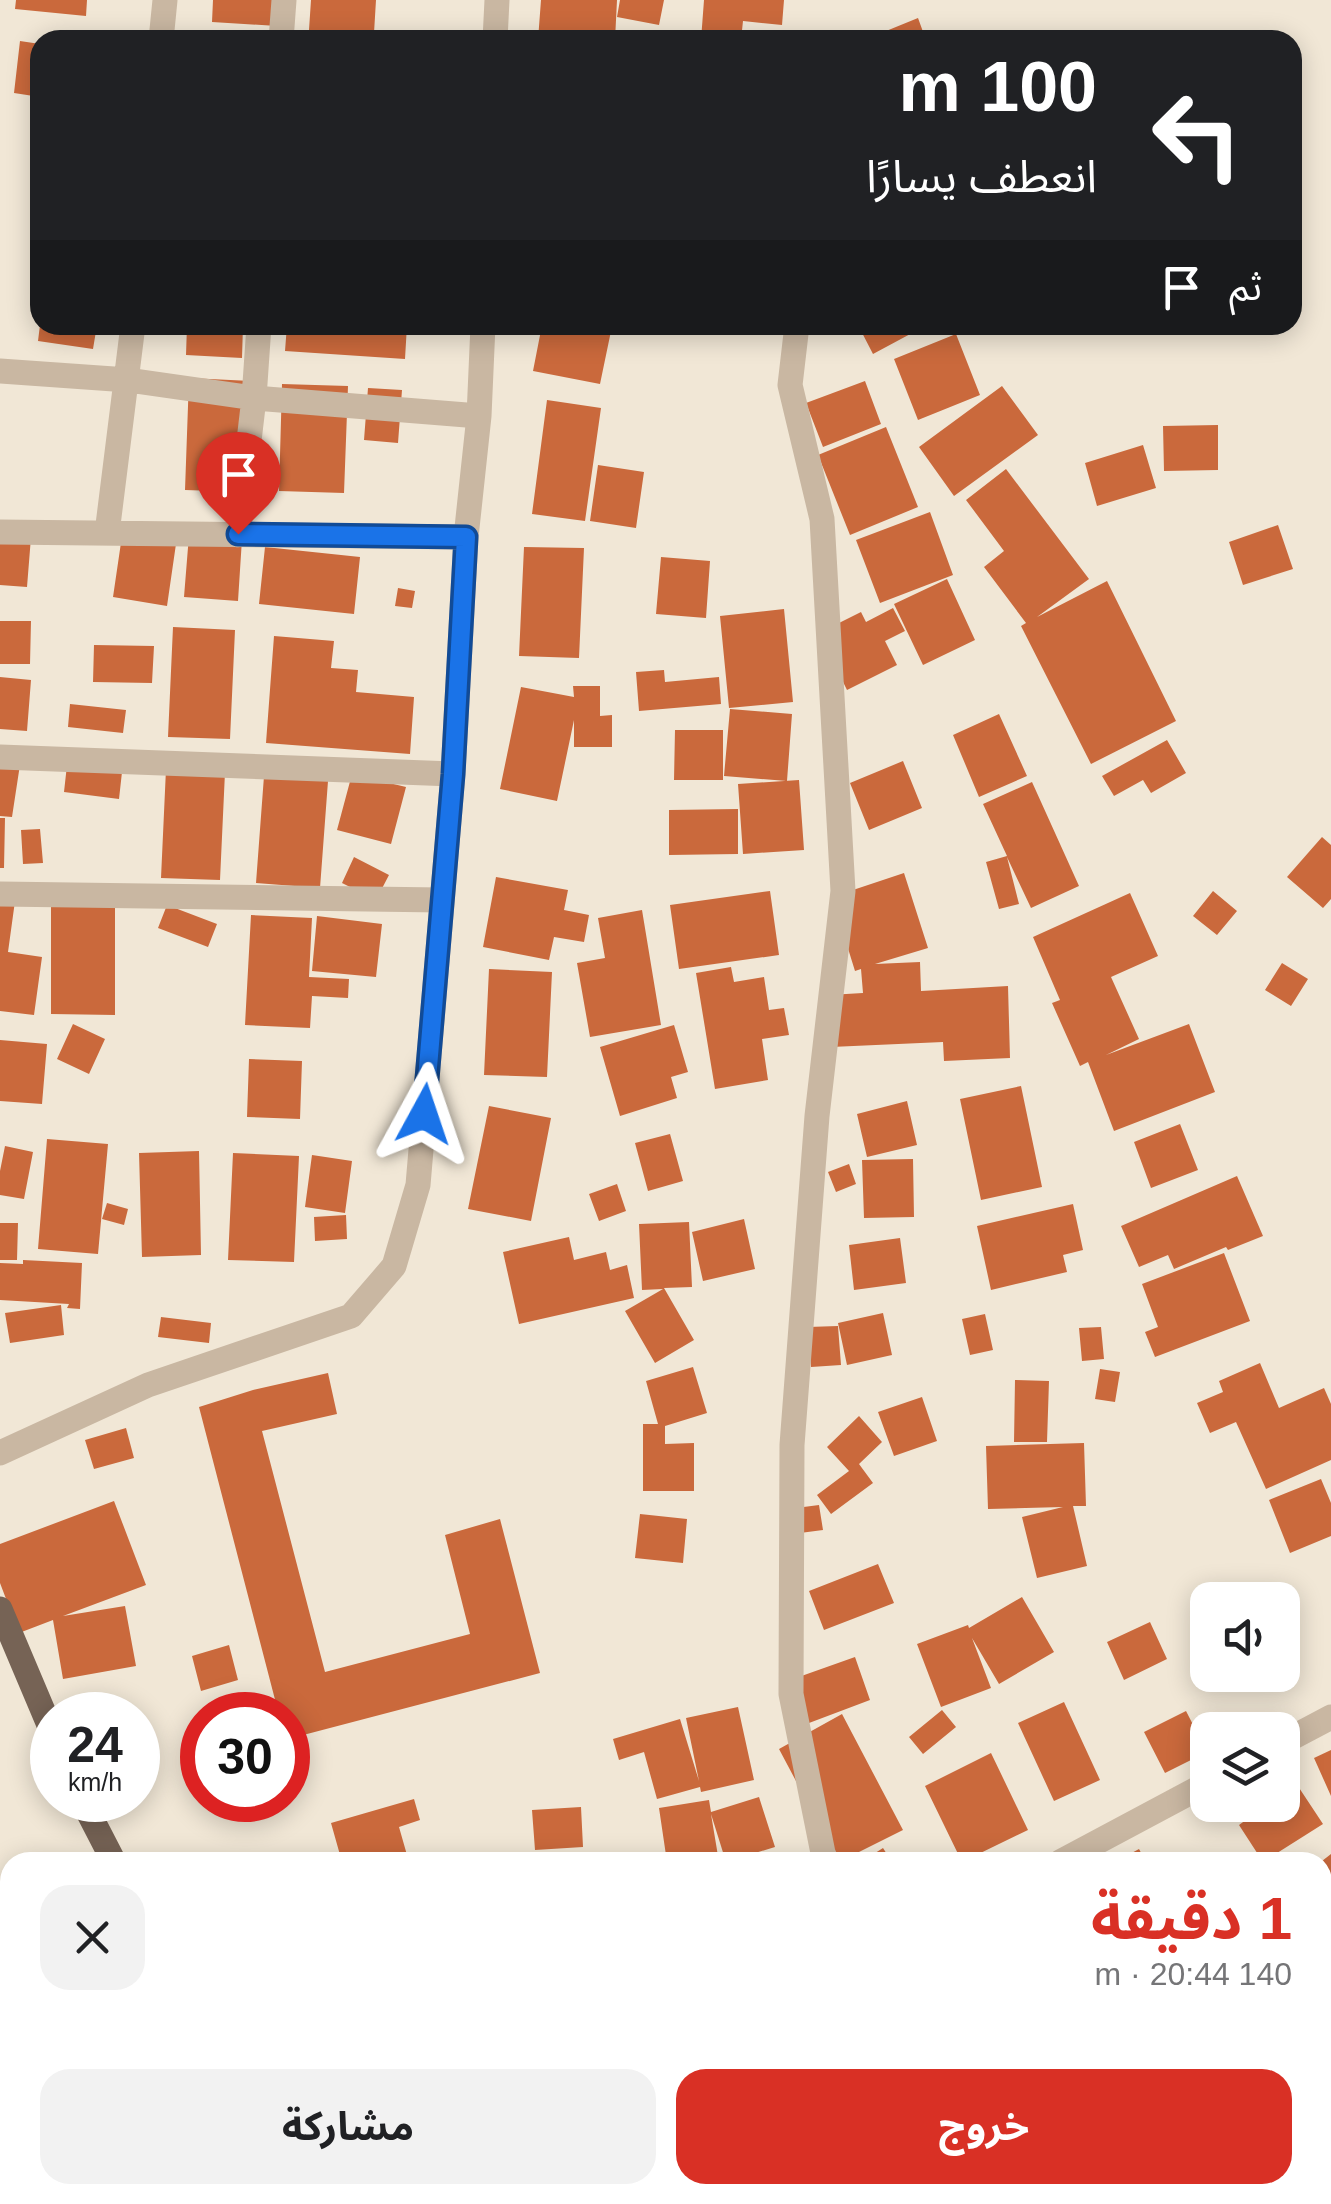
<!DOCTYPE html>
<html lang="ar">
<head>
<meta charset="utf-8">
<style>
  :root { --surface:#fff; --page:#f2f2f2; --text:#202124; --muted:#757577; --accent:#d93025 }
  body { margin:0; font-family:Helvetica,"Noto Sans Arabic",sans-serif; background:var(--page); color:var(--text); direction:rtl; height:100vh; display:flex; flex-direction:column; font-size:38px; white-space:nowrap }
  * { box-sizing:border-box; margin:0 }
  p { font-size:32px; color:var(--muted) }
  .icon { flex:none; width:55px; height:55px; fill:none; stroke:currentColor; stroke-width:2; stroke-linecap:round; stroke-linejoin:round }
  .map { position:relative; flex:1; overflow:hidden; direction:ltr }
  .details { position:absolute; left:0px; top:1852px; width:1332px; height:352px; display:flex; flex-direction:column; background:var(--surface); border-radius:30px 30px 0 0; box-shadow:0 5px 25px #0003; direction:rtl }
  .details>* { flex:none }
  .hud { position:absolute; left:30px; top:30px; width:1272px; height:305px; border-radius:30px; box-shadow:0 5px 25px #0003; direction:rtl; background:#202124; color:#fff; overflow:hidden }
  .fabs { position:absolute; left:1190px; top:1582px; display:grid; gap:20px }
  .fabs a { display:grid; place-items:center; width:110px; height:110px; border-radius:20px; background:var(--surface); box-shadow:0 5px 25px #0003; font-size:50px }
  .speed { position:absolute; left:30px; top:1692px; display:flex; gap:20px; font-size:50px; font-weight:700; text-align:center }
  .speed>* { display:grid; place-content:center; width:130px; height:130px; border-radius:50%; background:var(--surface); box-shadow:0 5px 25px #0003; line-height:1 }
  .speed small { font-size:25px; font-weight:400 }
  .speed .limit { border:15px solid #d22; background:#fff; color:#111 }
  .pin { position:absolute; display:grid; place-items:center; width:85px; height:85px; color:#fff; margin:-102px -42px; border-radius:50% 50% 50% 0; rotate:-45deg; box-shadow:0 0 10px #0007 }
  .pin .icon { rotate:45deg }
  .me { position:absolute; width:110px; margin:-55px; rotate:5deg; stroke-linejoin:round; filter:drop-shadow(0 0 8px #0008) }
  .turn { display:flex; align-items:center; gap:35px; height:210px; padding:0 40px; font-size:45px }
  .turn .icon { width:130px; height:130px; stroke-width:2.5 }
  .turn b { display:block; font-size:70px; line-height:85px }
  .then { display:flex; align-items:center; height:95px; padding:0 40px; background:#0003; gap:20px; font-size:38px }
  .round { display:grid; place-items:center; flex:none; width:105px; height:105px; border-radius:30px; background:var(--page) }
  .summary { display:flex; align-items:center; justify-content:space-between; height:170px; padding:0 40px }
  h1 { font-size:60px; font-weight:700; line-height:75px; color:var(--accent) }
  .button { display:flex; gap:20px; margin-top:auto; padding:20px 40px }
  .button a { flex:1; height:115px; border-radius:30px; background:var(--accent); color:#fff; font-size:40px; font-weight:700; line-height:115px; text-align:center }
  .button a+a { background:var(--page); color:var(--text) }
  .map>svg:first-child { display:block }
</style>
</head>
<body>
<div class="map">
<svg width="1331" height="2204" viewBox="0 0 1331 2204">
  <rect width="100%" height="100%" fill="#f1e7d6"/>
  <path fill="#ca693c" d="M16 0H87L86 16 15 9Z
    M213 0H278L277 26 212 22Z
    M311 0H376L374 33 309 30Z
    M541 0H617L615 40H538Z
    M620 0H664L659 25 617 17Z
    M704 0H784L782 25 743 21 741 40H701Z
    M918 18 926 40H864Z
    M623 35H659L660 40H623Z
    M20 41 40 44V97L14 93Z
    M40 325H97L93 349 38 341Z
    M187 325H243L242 358 186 355Z
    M287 325H407L405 359 285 351Z
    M542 325H579L611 331 600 384 533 371Z
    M858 325H927L873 354Z
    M956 334 980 395 918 420 894 359Z
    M189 378 251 381 247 492 185 490Z
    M865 381 881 424 823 447 806 403Z
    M282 384 348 386 344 493 279 491Z
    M1002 386 1038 435 954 496 919 447Z
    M368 388 402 390 398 443 364 440Z
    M547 400 601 408 585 521 532 514Z
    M1218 425V470L1164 471 1163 426Z
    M886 427 918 507 850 535 818 455Z
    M1143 445 1156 488 1097 506 1085 463Z
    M598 465 644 472 636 528 590 521Z
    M1006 469 1089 579 1037 617 1107 581 1176 721 1091 764 1021 626 1026 623 984 567 1004 551 966 500Z
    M930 512 953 575 880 603 856 540Z
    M1278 525 1293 569 1243 585 1229 542Z
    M123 529 177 537 167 606 113 597Z
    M0 534 31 537 27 587 0 585Z
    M189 535 242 539 238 601 184 597Z
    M265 547 360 557 354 614 259 604Z
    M524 547 584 548 579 658 519 656Z
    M661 557 710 561 706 618 656 614Z
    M947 579 975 640 923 665 894 604Z
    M398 588 415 591 412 608 395 606Z
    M893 608 905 631 885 641 897 665 847 690 819 633 861 612 866 622Z
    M784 609 793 702 729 708 720 616Z
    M0 621H31L30 664H0Z
    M173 627 235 630 230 739 168 737Z
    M274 636 334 641 331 668 358 670 356 692 414 697 410 754 266 743Z
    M94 645 154 646 152 683 93 682Z
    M664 670 665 682 719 677 721 704 639 711 636 672Z
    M0 677 31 680 27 731 0 729Z
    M573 686H600V716L612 715V747H574V720L557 801 500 789 521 687 574 697Z
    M70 704 126 710 123 733 68 727Z
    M730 709 792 714 787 781 724 776Z
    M999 714 1027 776 979 797 953 735Z
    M675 730H723V780H674Z
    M1167 740 1186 773 1151 793 1143 780 1114 796 1102 776Z
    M0 755 21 758 12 817 0 816Z
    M903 761 922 808 869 830 850 783Z
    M67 765 122 772 119 799 64 792Z
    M166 769 225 772 220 880 161 878Z
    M352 774 406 787 391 844 337 830Z
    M264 776 328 781 320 888 256 883Z
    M799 780 804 850 743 854 738 784Z
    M1032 782 1079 886 1031 908 1007 857 1019 904 999 909 986 862 1007 856 983 804Z
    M738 809V854L669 855V810Z
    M0 818H5L4 868H0Z
    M40 829 43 863 23 864 21 830Z
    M1322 837 1331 845V899L1323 908 1287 877Z
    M354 857 389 875 376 900 342 883Z
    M904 873 928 948 875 964 920 962 921 991 1008 986 1010 1058 944 1061 943 1042 831 1047 829 995 863 993 861 969 855 971 832 897Z
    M496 877 568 890 564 910 589 915 584 942 554 937 549 960 483 947Z
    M770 891 779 955 679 969 670 905Z
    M1213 891 1237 911 1217 935 1193 916Z
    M1130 893 1158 956 1111 977 1139 1039 1106 1055 1189 1024 1215 1092 1114 1131 1088 1062 1080 1066 1052 1003 1060 1000 1033 937Z
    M0 899 15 901 8 952 42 957 34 1015 0 1011Z
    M51 905H115V1015L51 1014Z
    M167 905 217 924 208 947 158 928Z
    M642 910 661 1025 590 1037 577 963 605 958 598 918Z
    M251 915 312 918 309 977 349 979 348 998 312 996 310 1028 245 1025Z
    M317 916 382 924 376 977 312 971Z
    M1282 963 1308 979 1291 1006 1265 990Z
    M731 967 734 982 764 977 769 1010 784 1008 789 1035 762 1039 768 1080 715 1089 696 973Z
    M489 969 552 972 547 1077 484 1075Z
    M73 1024 105 1039 89 1074 57 1059Z
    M674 1025 688 1072 671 1077 677 1098 620 1116 600 1047Z
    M0 1040 47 1044 42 1104 0 1101Z
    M249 1059 302 1061 300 1119 247 1117Z
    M1021 1086 1042 1187 981 1200 960 1099Z
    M907 1101 917 1145 867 1157 857 1114Z
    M489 1106 551 1118 531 1221 468 1209Z
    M1180 1124 1198 1170 1151 1188 1134 1142Z
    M670 1134 683 1181 648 1191 635 1143Z
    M47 1139 108 1144 98 1254 38 1249Z
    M5 1146 33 1152 24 1199 0 1195V1171Z
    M199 1151 201 1255 142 1257 139 1153Z
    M233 1153 299 1156 294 1262 228 1260Z
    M312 1155 352 1161 345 1213 305 1207Z
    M913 1159 914 1217 864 1218 862 1160Z
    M849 1164 856 1184 836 1192 828 1172Z
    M1237 1176 1263 1236 1228 1250 1226 1247 1174 1269 1168 1255 1139 1267 1121 1226Z
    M617 1184 626 1211 599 1221 589 1194Z
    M107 1203 128 1209 124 1225 102 1219Z
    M1073 1204 1083 1250 1063 1255 1067 1272 991 1290 977 1226Z
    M346 1215 347 1239 315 1241 314 1217Z
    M744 1219 755 1269 703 1281 692 1232Z
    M689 1222 692 1287 664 1288 694 1340 655 1363 625 1311 663 1289 642 1290 639 1224Z
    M0 1223H18L17 1260H0Z
    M569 1237 574 1260 606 1252 610 1270 627 1265 634 1298 519 1324 503 1252Z
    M900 1238 906 1283 854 1290 849 1245Z
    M1224 1253 1250 1321 1155 1357 1145 1332 1158 1327 1142 1284Z
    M23 1260 82 1263 80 1309 67 1308 69 1304 0 1300V1263L23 1264Z
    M61 1305 64 1335 10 1343 5 1313Z
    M883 1313 892 1355 847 1365 838 1323Z
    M985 1314 993 1350 970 1355 962 1319Z
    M161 1317 211 1323 209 1343 158 1337Z
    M838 1326 841 1365 811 1367 808 1327Z
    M1101 1327 1104 1359 1082 1361 1079 1328Z
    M1260 1363 1279 1408 1324 1388 1331 1404V1460L1266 1489 1236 1422 1210 1433 1197 1403 1223 1392 1219 1381Z
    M693 1367 707 1413 665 1426V1444L694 1443V1491H643V1424H658L646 1381Z
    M1100 1369 1120 1372 1115 1402 1095 1399Z
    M328 1373 337 1414 262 1431 325 1672 470 1634 445 1535 500 1519 540 1673 288 1739V1715H279L199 1407 253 1390Z
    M1015 1380 1049 1381 1047 1442H1014Z
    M922 1397 937 1441 894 1456 878 1412Z
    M859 1416 882 1442 859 1464 873 1483 831 1514 817 1495 849 1471 827 1447Z
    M126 1428 134 1458 94 1469 85 1440Z
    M1084 1443 1086 1506H1073L1087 1566 1037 1578 1022 1517 1063 1507 988 1509 986 1446Z
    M1321 1479 1331 1503V1536L1290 1553 1269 1500Z
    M114 1501 146 1585 63 1616 125 1606 136 1666 63 1679 53 1620 19 1633 0 1583V1544Z
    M819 1505 823 1530 800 1533 796 1508Z
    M640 1514 687 1519 683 1563 635 1558Z
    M878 1564 894 1603 824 1630 809 1591Z
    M1022 1597 1054 1652 999 1684 972 1638 991 1688 941 1707 917 1644 968 1625 969 1628Z
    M1150 1622 1167 1659 1124 1680 1107 1642Z
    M229 1645 238 1680 201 1691 192 1656Z
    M855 1657 870 1700 809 1723 793 1679Z
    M1064 1702 1100 1780 1054 1801 1018 1723Z
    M738 1707 754 1780 701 1792 700 1787 657 1799 644 1752 619 1760 613 1739 680 1719 699 1781 686 1718Z
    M942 1710 956 1727 923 1754 909 1737Z
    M1186 1711 1207 1752 1165 1773 1144 1732Z
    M842 1714 903 1830 839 1862 779 1749Z
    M1331 1750V1796L1314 1758Z
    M991 1753 1028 1830 962 1862 925 1786Z
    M1282 1762 1323 1824 1263 1862 1239 1825 1254 1814 1248 1805H1282Z
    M759 1797 775 1847 726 1862 711 1814 719 1862H667L659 1808 709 1800 711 1812Z
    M414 1799 420 1820 399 1827 409 1862H342L331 1823Z
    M581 1807 583 1847 535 1850 532 1810Z
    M883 1848 892 1862H861Z
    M1139 1849 1146 1862H1115Z
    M1331 1854V1900L1322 1888V1861Z
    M1322 2101 1331 2111V2156L1325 2162 1322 2160Z
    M172 2195H189L196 2204H161Z
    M498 2195H565L568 2204H502Z
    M579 2195H626L627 2204H581Z
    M965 2195H1024L1030 2204H971Z
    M1204 2198H1241L1240 2204H1204Z"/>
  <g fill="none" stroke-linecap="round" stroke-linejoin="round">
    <path stroke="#c9b7a2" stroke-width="25" d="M161 40 165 0
      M281 40 284 0
      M495 40 497 0
      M797 325 790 385 822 519 843 891 817 1116 792 1445 791 1694 823 1853 827 1862
      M0 371 128 380 254 398 479 416
      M0 532 466 537
      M107 533 133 325
      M238 535 254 398 259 325
      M0 757 453 774
      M0 894 442 900
      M0 1453 148 1385 351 1316 394 1266 418 1185 453 774 466 537 479 416 483 325
      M1282 1743 1331 1717
      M1060 1862 1208 1783
      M381 2204 401 2195"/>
    <path stroke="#766355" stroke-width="25" d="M0 1609 52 1732
      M82 1800 114 1862
      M333 2195 340 2204"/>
  </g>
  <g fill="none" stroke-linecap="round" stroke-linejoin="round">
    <defs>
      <path id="route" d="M238 534 466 537 453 774 424 1114"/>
    </defs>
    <use href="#route" stroke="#114b97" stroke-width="25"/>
    <use href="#route" stroke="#1a73e8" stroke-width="18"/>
  </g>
</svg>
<div class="fabs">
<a><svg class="icon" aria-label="sound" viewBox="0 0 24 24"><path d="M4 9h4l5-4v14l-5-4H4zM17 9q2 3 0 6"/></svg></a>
<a><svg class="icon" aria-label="layers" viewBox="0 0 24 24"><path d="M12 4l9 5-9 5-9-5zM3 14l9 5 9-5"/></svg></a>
</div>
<div class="speed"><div>24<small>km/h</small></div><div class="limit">30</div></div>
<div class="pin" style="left:238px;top:534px;background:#d93025"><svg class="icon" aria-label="arrive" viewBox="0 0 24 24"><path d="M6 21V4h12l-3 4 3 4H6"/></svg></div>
<svg class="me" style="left:424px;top:1114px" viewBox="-20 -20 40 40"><path d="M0-17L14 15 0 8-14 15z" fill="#1a73e8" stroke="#fff" stroke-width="4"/></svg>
<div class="hud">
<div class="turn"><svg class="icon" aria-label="left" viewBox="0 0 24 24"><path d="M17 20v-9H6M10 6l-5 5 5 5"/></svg><div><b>100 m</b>انعطف يسارًا</div></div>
<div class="then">ثم<svg class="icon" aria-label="arrive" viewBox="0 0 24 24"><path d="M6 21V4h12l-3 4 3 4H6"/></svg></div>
</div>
<section class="details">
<div class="summary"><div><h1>1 دقيقة</h1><p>140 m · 20:44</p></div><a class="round"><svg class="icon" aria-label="close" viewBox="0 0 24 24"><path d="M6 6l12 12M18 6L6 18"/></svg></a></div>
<div class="button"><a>خروج</a><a>مشاركة</a></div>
</section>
</div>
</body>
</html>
